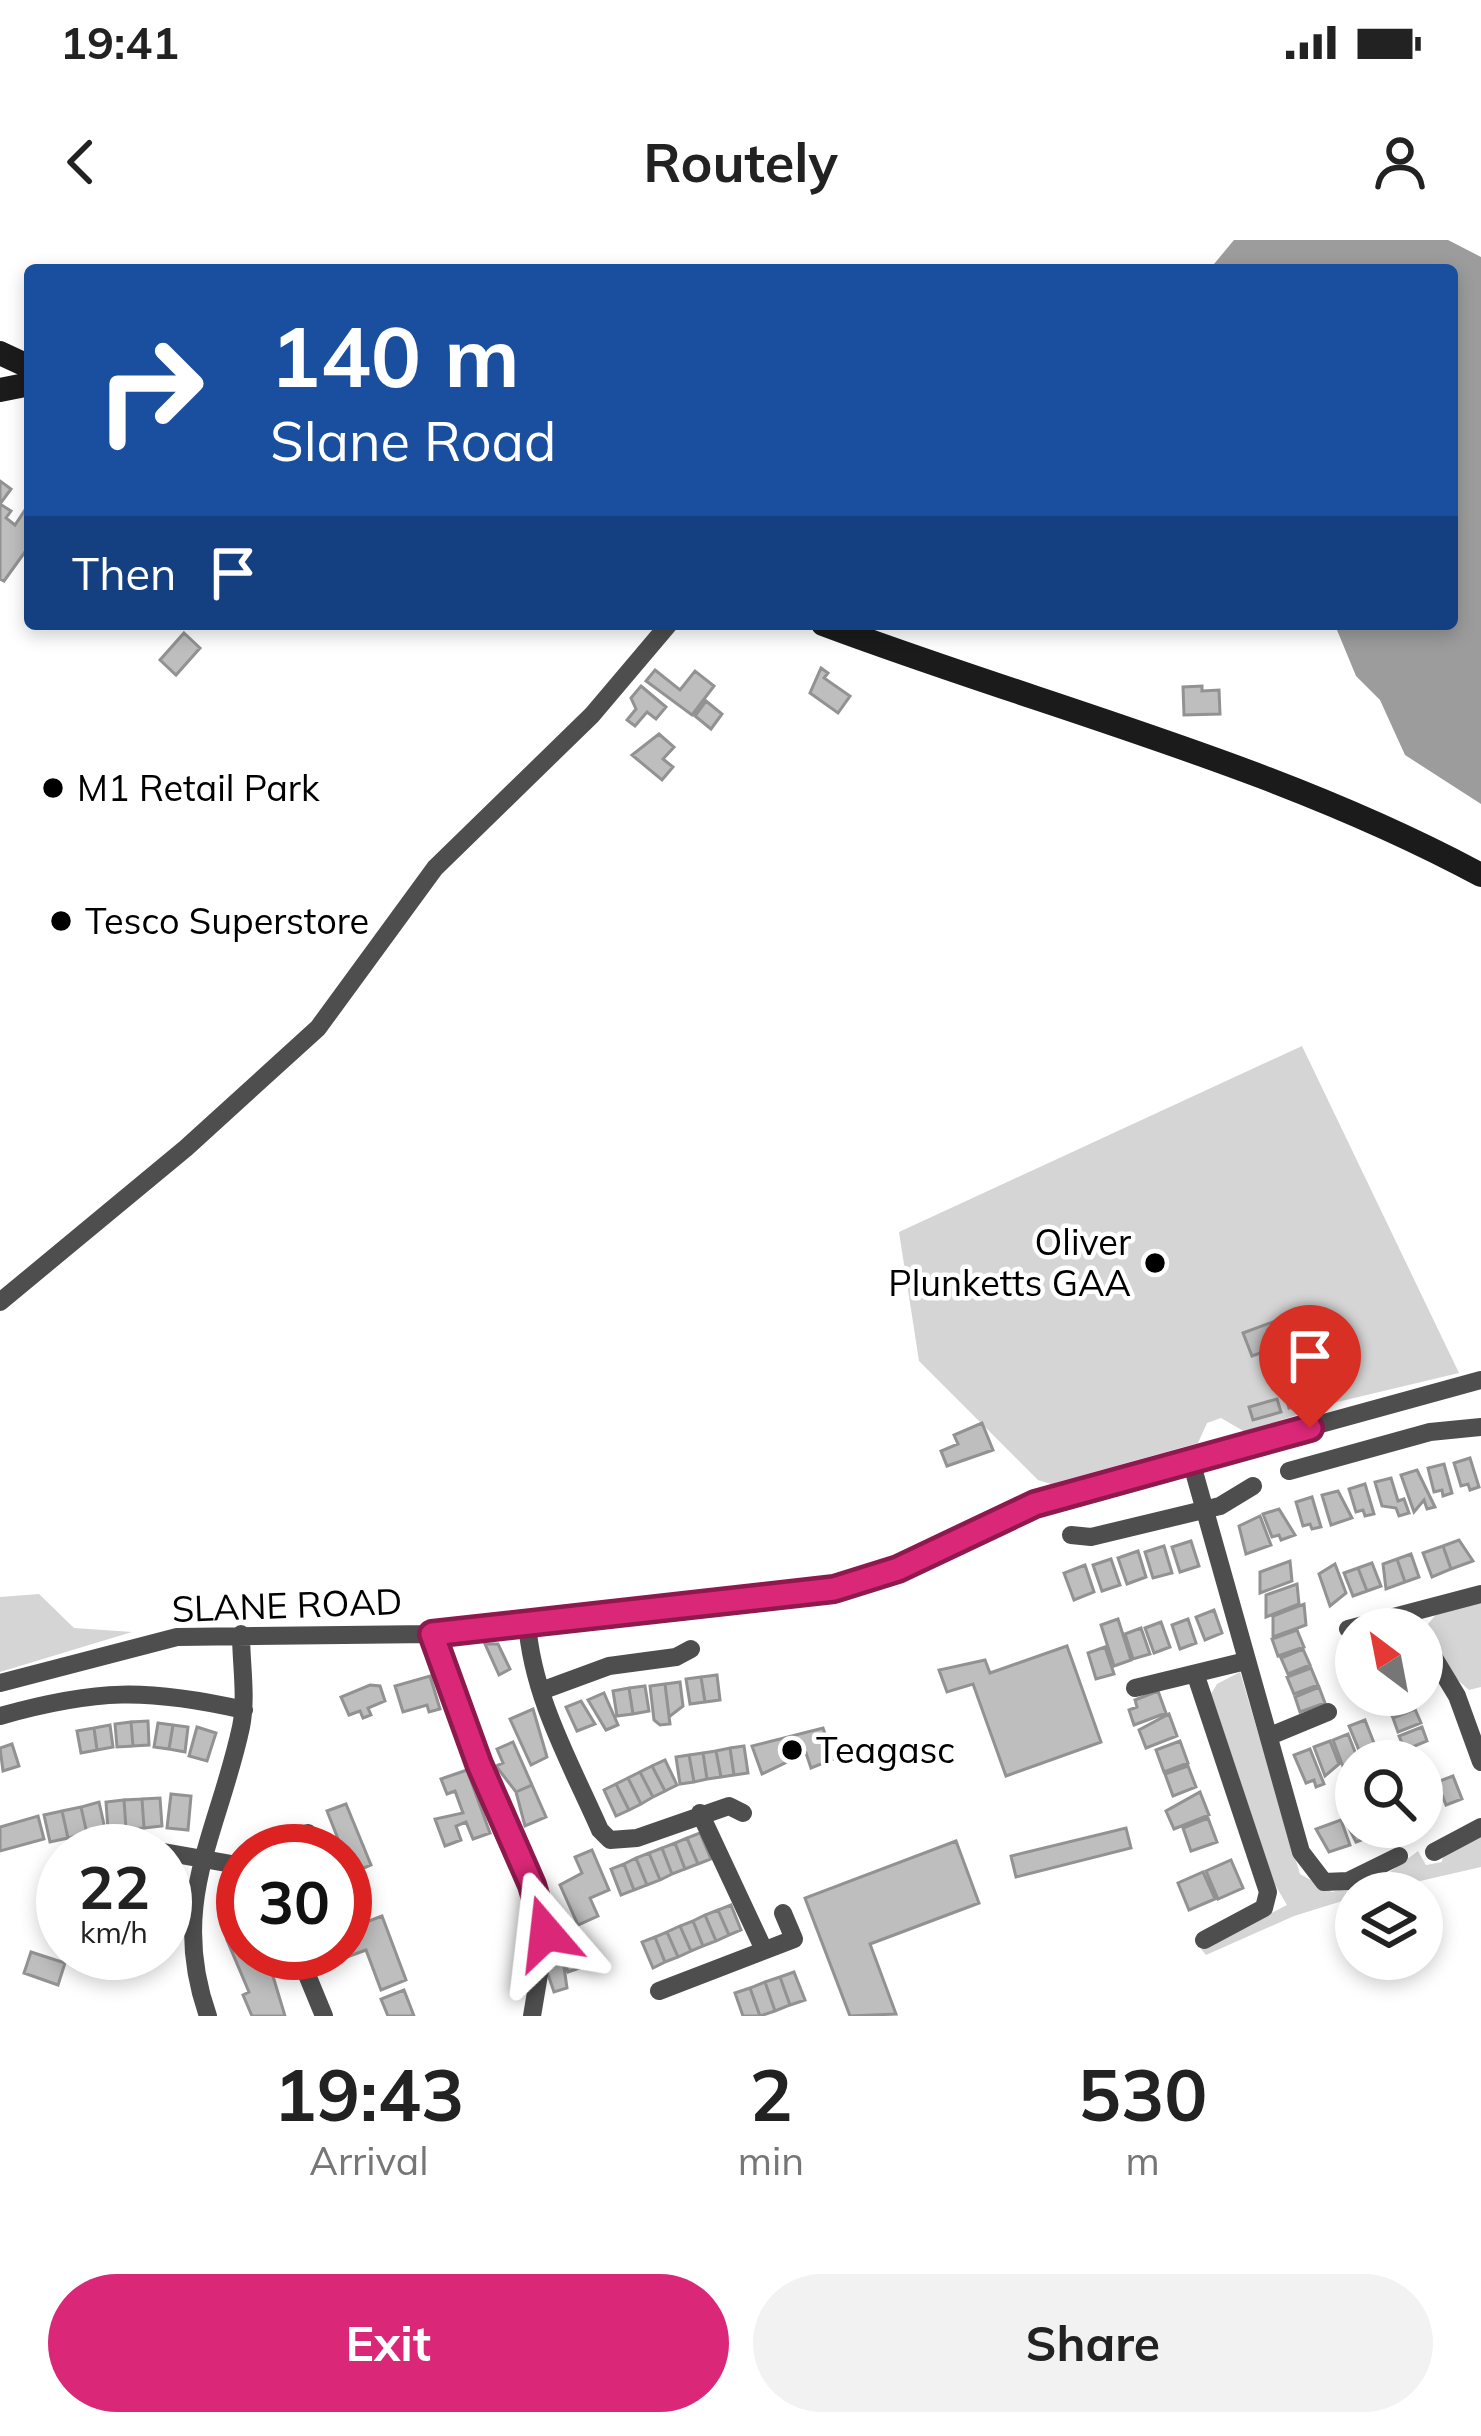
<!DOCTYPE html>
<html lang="en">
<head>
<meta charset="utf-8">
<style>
  :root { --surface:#fff; --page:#f2f2f2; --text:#222; --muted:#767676; --accent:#db2777 }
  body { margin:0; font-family:Mulish,sans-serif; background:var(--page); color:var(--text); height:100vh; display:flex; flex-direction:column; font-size:45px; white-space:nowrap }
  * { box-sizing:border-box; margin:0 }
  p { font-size:39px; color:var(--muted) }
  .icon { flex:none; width:66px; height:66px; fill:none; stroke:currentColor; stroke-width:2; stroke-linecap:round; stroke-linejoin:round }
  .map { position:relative; height:1776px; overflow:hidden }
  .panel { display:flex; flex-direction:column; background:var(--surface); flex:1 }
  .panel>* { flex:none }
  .guide { position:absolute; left:24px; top:24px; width:1434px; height:366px; border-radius:12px; box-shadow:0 6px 18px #0003; background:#1a4fa0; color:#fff; overflow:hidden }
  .needle { width:78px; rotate:328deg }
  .controls { position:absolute; left:1335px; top:1368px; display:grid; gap:24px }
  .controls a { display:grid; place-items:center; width:108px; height:108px; border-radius:50%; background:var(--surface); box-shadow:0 6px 18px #0003; font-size:60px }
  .speed { position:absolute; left:36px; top:1584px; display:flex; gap:24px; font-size:60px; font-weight:700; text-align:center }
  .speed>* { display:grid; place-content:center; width:156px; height:156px; border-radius:50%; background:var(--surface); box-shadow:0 6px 18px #0003; line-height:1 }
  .speed small { font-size:30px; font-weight:400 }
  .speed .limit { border:18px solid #d22; background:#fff; color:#111 }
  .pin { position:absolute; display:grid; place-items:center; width:102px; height:102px; color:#fff; margin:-123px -51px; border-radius:50% 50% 50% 0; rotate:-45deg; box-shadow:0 0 12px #0007 }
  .pin .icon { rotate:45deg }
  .me { position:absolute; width:132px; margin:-66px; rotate:343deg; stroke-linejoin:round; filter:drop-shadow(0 0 9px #0008) }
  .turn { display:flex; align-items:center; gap:42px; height:252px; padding:0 48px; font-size:54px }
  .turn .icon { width:156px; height:156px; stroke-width:2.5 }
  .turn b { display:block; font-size:84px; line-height:102px }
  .then { display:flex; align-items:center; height:114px; padding:0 48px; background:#0003; gap:24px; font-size:45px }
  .eta { display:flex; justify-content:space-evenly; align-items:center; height:204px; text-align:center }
  .eta b { font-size:72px; font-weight:700; line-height:84px }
  .cta { display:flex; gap:24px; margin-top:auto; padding:24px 48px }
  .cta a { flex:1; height:138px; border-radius:72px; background:var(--accent); color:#fff; font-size:48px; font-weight:700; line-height:138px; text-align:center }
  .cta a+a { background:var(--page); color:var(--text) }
  .status { display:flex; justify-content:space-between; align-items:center; height:84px; padding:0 60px; background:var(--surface); direction:ltr }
  .status svg { height:33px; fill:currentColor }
  header { display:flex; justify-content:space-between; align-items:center; height:156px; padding:0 48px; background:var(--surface); font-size:54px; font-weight:700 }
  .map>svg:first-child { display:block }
</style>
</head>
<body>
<div class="status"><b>19:41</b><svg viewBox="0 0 49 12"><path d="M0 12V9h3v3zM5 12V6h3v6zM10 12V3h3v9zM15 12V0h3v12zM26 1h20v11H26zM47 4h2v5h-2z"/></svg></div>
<header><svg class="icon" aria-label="back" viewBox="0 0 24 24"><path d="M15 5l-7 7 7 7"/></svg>Routely<svg class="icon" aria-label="person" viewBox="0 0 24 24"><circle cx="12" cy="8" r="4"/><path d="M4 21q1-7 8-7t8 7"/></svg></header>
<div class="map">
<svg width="1481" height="1776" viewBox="0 0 1481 1776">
  <rect width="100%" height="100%" fill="#fff"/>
  <path fill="#d5d5d5" d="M1302 806 1459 1133 1333 1163 1245 1192 1221 1178 1207 1183 1198 1203 1051 1244 1038 1240 919 1121 899 992Z
    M39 1354 74 1388 132 1392 0 1432V1357Z
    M1481 1360V1447L1469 1450 1453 1436 1428 1384 1438 1372Z
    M1240 1432 1300 1634 1332 1652 1365 1642 1368 1653 1294 1676 1206 1715 1201 1709 1287 1665 1264 1626 1211 1454 1217 1444Z
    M1481 1596V1627L1381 1650 1390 1632 1418 1611 1426 1625 1442 1622 1444 1609Z"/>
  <path fill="#9c9c9c" d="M1234 0H1448L1481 17V564L1405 515 1380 460 1356 436 1337 390V384H1452V30H1209Z"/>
  <path fill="#bebebe" stroke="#929292" stroke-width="3" d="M0 241 11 249 0 264 11 271 6 278 15 285 25 270 30 274V305L4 341 0 339Z
    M184 393 200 408 176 435 160 420Z
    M821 428 828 433 824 438 850 456 838 473 810 453Z
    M655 430 680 450 695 431 714 446 692 475 646 441Z
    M641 446 666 467 656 479 647 472 635 486 627 480 636 469 631 458Z
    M1202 446V451L1219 450 1220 474 1184 475 1183 447Z
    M706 461 722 474 711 489 695 476Z
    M659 494 674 507 663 519 673 527 662 540 632 515Z
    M1297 1073 1318 1128 1300 1135 1288 1103 1252 1116 1243 1093Z
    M1313 1147 1317 1159 1289 1168 1285 1155Z
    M1277 1159 1281 1172 1253 1180 1249 1167Z
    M982 1183 993 1210 947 1226 941 1211 958 1204 954 1195Z
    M1470 1218 1479 1247 1470 1250 1468 1244 1461 1246 1454 1223Z
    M1444 1224 1452 1253 1443 1256 1442 1250 1434 1252 1428 1228Z
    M1417 1230 1435 1267 1427 1269 1424 1260 1414 1272 1401 1235Z
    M1391 1238 1398 1261 1404 1259 1409 1273 1399 1276 1396 1268 1382 1266 1375 1242Z
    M1365 1244 1374 1274 1365 1276 1363 1270 1356 1272 1349 1249Z
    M1338 1251 1352 1278 1331 1285 1322 1255Z
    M1312 1257 1321 1287 1312 1289 1310 1284 1303 1286 1296 1262Z
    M1279 1269 1295 1295 1281 1300 1279 1295 1272 1297 1263 1274Z
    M1260 1276 1271 1305 1246 1314 1239 1286Z
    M1459 1300 1473 1321 1451 1329 1443 1306Z
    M1191 1301 1199 1326 1180 1332 1172 1307Z
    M1164 1306 1172 1333 1153 1338 1145 1312Z
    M1443 1306 1451 1329 1432 1337 1423 1313Z
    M1138 1311 1146 1337 1127 1344 1118 1318Z
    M1411 1314 1419 1337 1405 1342 1397 1319Z
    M1111 1319 1120 1345 1102 1351 1093 1325Z
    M1397 1319 1405 1342 1386 1349 1383 1324Z
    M1290 1321 1292 1341 1260 1353V1332Z
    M1372 1323 1381 1346 1367 1351 1358 1328Z
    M1335 1324 1346 1353 1330 1366 1319 1334Z
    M1085 1325 1094 1352 1074 1360 1064 1333Z
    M1358 1328 1367 1351 1353 1356 1344 1333Z
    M1297 1344 1299 1364 1266 1377V1355Z
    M1304 1364 1306 1385 1273 1397V1376Z
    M1214 1370 1222 1393 1205 1400 1196 1377Z
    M1118 1379 1131 1420 1114 1426 1101 1385Z
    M1188 1379 1196 1403 1180 1409 1172 1385Z
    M1161 1382 1170 1407 1154 1413 1145 1388Z
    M1141 1388 1150 1414 1133 1419 1125 1394Z
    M1297 1390 1304 1407 1278 1416 1272 1399Z
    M485 1404H498L510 1429 499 1435Z
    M1067 1406 1101 1502 1006 1536 973 1444 947 1452 939 1430 985 1420 990 1433Z
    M1105 1407 1114 1434 1096 1439 1088 1413Z
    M1303 1409 1310 1425 1288 1434 1281 1418Z
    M1311 1428 1318 1445 1294 1454 1287 1437Z
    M717 1435 720 1460 705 1462 701 1437Z
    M430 1436 440 1469 429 1472 427 1465 403 1472 395 1446Z
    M701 1437 705 1462 690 1464 686 1439Z
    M680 1442 683 1466 669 1477 665 1444Z
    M665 1444 670 1484 660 1485 654 1480 650 1446Z
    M370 1445 380 1446 385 1461 368 1468 371 1475 363 1478 360 1471 349 1475 341 1457Z
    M645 1446 649 1471 633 1474 629 1448Z
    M1319 1447 1325 1463 1300 1472 1295 1457Z
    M629 1448 633 1474 617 1476 613 1451Z
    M1158 1451 1166 1473 1134 1485 1129 1470 1137 1467 1135 1460Z
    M604 1453 618 1485 606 1490 588 1460Z
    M1410 1455 1415 1469 1393 1478 1387 1464Z
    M581 1461 595 1484 577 1491 566 1467Z
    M533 1469 547 1517 531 1525 510 1479Z
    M1415 1469 1421 1483 1398 1492 1393 1478Z
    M1169 1474 1177 1496 1146 1508 1139 1490Z
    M1365 1480 1374 1503 1361 1515 1349 1486Z
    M148 1481 149 1505 133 1506 131 1482Z
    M131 1482 133 1506 117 1507 115 1484Z
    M158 1483 173 1485 169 1509 154 1507Z
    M110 1485 113 1507 97 1510 94 1488Z
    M173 1485 188 1487 185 1512 169 1509Z
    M197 1487 216 1493 207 1521 189 1516Z
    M1422 1487 1427 1501 1405 1510 1399 1496Z
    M94 1488 97 1510 81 1513 77 1491Z
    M823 1488 834 1519 811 1528 806 1513 762 1534 752 1506Z
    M1348 1494 1357 1517 1344 1529 1333 1500Z
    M1180 1501 1188 1523 1164 1532 1156 1510Z
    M1330 1501 1339 1524 1325 1536 1314 1507Z
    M513 1502 532 1545 516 1552 496 1526 503 1523 497 1509Z
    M12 1504 19 1526 3 1531 0 1508Z
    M744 1506 748 1533 734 1535 730 1508Z
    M730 1508 734 1535 721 1537 716 1511Z
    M1310 1509 1324 1544 1316 1547 1314 1540 1306 1543 1294 1515Z
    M716 1511 721 1537 707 1539 703 1513Z
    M703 1513 707 1539 694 1542 689 1515Z
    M689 1515 694 1542 680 1544 676 1517Z
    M665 1520 677 1545 665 1551 652 1526Z
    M652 1526 665 1551 653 1557 640 1532Z
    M1188 1526 1196 1547 1173 1556 1165 1534Z
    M467 1530 490 1593 473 1599 466 1582 456 1586 461 1600 445 1606 435 1579 463 1573 455 1551 447 1554 441 1539Z
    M640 1532 653 1557 641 1564 628 1538Z
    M1453 1536 1462 1559 1446 1565 1437 1542Z
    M628 1538 641 1564 629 1570 616 1544Z
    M616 1544 629 1570 616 1576 604 1550Z
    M532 1545 546 1577 525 1586 516 1552Z
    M1200 1552 1209 1575 1174 1589 1166 1571Z
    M171 1554 191 1556 188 1590 167 1588Z
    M160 1558 162 1586 144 1588 142 1559Z
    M142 1559 144 1588 126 1589 124 1560Z
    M124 1560 126 1589 108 1590 106 1562Z
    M99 1562 105 1589 87 1594 81 1567Z
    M346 1564 371 1625 345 1636V1611H338L342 1609 327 1571Z
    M81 1567 87 1594 68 1598 62 1571Z
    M62 1571 68 1598 50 1602 44 1575Z
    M1356 1574V1587H1375L1377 1594 1356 1602 1344 1578Z
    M38 1576 44 1599 0 1611V1587Z
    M1208 1578 1217 1602 1191 1611 1183 1588Z
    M1341 1580 1350 1605 1329 1612 1316 1589Z
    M1126 1588 1131 1608 1016 1637 1011 1616Z
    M700 1593 711 1619 698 1624 687 1598Z
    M687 1598 698 1624 685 1629 675 1603Z
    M956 1601 979 1663 870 1704 896 1774 850 1776 805 1658Z
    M675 1603 685 1629 672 1634 662 1608Z
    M662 1608 672 1634 660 1640 649 1613Z
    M592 1610 609 1650 590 1658 598 1676 578 1685 560 1645 582 1633 575 1617Z
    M649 1613 660 1640 647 1645 636 1618Z
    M636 1618 647 1645 634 1650 624 1624Z
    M1231 1620 1243 1648 1218 1659 1206 1631Z
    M624 1624 634 1650 621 1655 611 1629Z
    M1203 1632 1215 1659 1189 1670 1178 1643Z
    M237 1653 243 1655V1713H266L285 1776H252L243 1755 249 1752 227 1700 240 1695 222 1659Z
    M731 1665 741 1690 729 1695 718 1670Z
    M718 1670 729 1695 716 1701 705 1675Z
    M705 1675 716 1701 703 1706 693 1681Z
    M382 1676 406 1740 381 1750 366 1710 325 1725 321 1713H345V1690Z
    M693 1681 703 1706 691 1711 680 1686Z
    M680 1686 691 1711 678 1717 667 1692Z
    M667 1692 678 1717 665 1722 655 1697Z
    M655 1697 665 1722 653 1728 642 1702Z
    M578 1707 585 1726 568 1732 562 1713Z
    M31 1712 65 1723 58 1745 24 1733Z
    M562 1713 567 1748 554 1752 543 1720Z
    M794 1732 805 1760 790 1765 780 1737Z
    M780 1737 790 1765 775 1771 765 1742Z
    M765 1742 775 1771 760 1776 750 1748Z
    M750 1748 760 1776H743L735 1753Z
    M404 1750 414 1776H388L381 1759Z"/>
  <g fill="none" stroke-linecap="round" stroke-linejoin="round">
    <path stroke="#4e4e4e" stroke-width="18" d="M0 1062 186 908 318 788 435 628 592 475 669 384
      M1191 1221 1301 1612 1324 1642 1348 1641 1399 1616
      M1289 1231 1430 1192 1481 1187
      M1071 1295 1091 1297 1220 1266 1253 1246
      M527 1382C532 1456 570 1522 600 1590L610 1600 637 1598 729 1566 743 1573
      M1348 1389 1481 1354
      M432 1394 543 1675 546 1693 532 1776
      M1422 1398 1457 1456 1481 1522
      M1196 1436 1268 1652 1264 1668 1204 1700
      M0 1443 177 1397 432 1394 834 1349 898 1329 1055 1257 1481 1140
      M1135 1448 1246 1421
      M541 1451 609 1426 676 1417 691 1409
      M0 1476C96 1449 147 1448 244 1470
      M1270 1496 1328 1472
      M700 1573 764 1710
      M158 1611 243 1626
      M287 1611 308 1593
      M1434 1612 1481 1587
      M59 1626H63
      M298 1713 324 1776
      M659 1751 794 1699 783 1673
      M208 1776C168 1663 218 1594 241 1487 247 1457 241 1424 241 1394"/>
    <path stroke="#1b1b1b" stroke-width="24" d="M0 113 30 127
      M0 150 30 144
      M823 384C1041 466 1275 524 1481 635"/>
  </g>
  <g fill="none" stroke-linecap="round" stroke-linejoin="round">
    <defs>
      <path id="route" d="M546 1693 532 1645 479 1524 432 1394 834 1349 898 1329 1035 1264 1310 1188"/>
    </defs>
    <use href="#route" stroke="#8e194d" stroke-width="30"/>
    <use href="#route" stroke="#db2777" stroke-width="21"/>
  </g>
  <g fill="#000" stroke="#fff" stroke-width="4.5">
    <circle cx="53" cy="548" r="12"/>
    <circle cx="61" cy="681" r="12"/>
    <circle cx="1155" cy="1023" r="12"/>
    <circle cx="792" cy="1510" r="12"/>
  </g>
  <g text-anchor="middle" stroke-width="9" stroke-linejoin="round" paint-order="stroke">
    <g font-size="36" fill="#000" stroke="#fff" text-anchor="start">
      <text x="77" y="561">M1 Retail Park</text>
      <text x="85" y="694">Tesco Superstore</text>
      <text x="1131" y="1015" text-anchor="end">Oliver<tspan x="1131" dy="41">Plunketts GAA</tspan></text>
      <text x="816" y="1523">Teagasc</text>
    </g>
    <g font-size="36" fill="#000" stroke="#fff">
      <text transform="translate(287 1365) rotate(-2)" y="13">SLANE ROAD</text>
    </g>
  </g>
</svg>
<div class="controls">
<a><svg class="needle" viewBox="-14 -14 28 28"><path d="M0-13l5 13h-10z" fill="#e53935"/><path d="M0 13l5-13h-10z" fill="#767676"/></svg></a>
<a><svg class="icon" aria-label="search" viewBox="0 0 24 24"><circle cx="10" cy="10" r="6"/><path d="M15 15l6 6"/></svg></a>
<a><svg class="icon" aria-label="layers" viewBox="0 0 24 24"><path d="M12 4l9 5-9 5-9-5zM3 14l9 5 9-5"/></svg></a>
</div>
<div class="speed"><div>22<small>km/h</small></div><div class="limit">30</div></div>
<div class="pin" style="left:1310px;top:1188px;background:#d93025"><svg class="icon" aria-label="arrive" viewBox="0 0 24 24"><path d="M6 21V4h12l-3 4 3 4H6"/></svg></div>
<svg class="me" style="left:546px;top:1693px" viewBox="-20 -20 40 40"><path d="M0-17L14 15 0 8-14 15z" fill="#db2777" stroke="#fff" stroke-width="4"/></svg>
<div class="guide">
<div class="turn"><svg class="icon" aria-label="right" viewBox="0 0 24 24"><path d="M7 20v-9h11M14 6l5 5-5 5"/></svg><div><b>140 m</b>Slane Road</div></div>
<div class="then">Then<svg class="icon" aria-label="arrive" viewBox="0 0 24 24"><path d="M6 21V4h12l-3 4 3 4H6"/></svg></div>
</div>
</div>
<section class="panel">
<div class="eta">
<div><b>19:43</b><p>Arrival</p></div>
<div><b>2</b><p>min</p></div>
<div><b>530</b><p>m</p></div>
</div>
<div class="cta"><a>Exit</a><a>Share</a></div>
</section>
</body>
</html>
